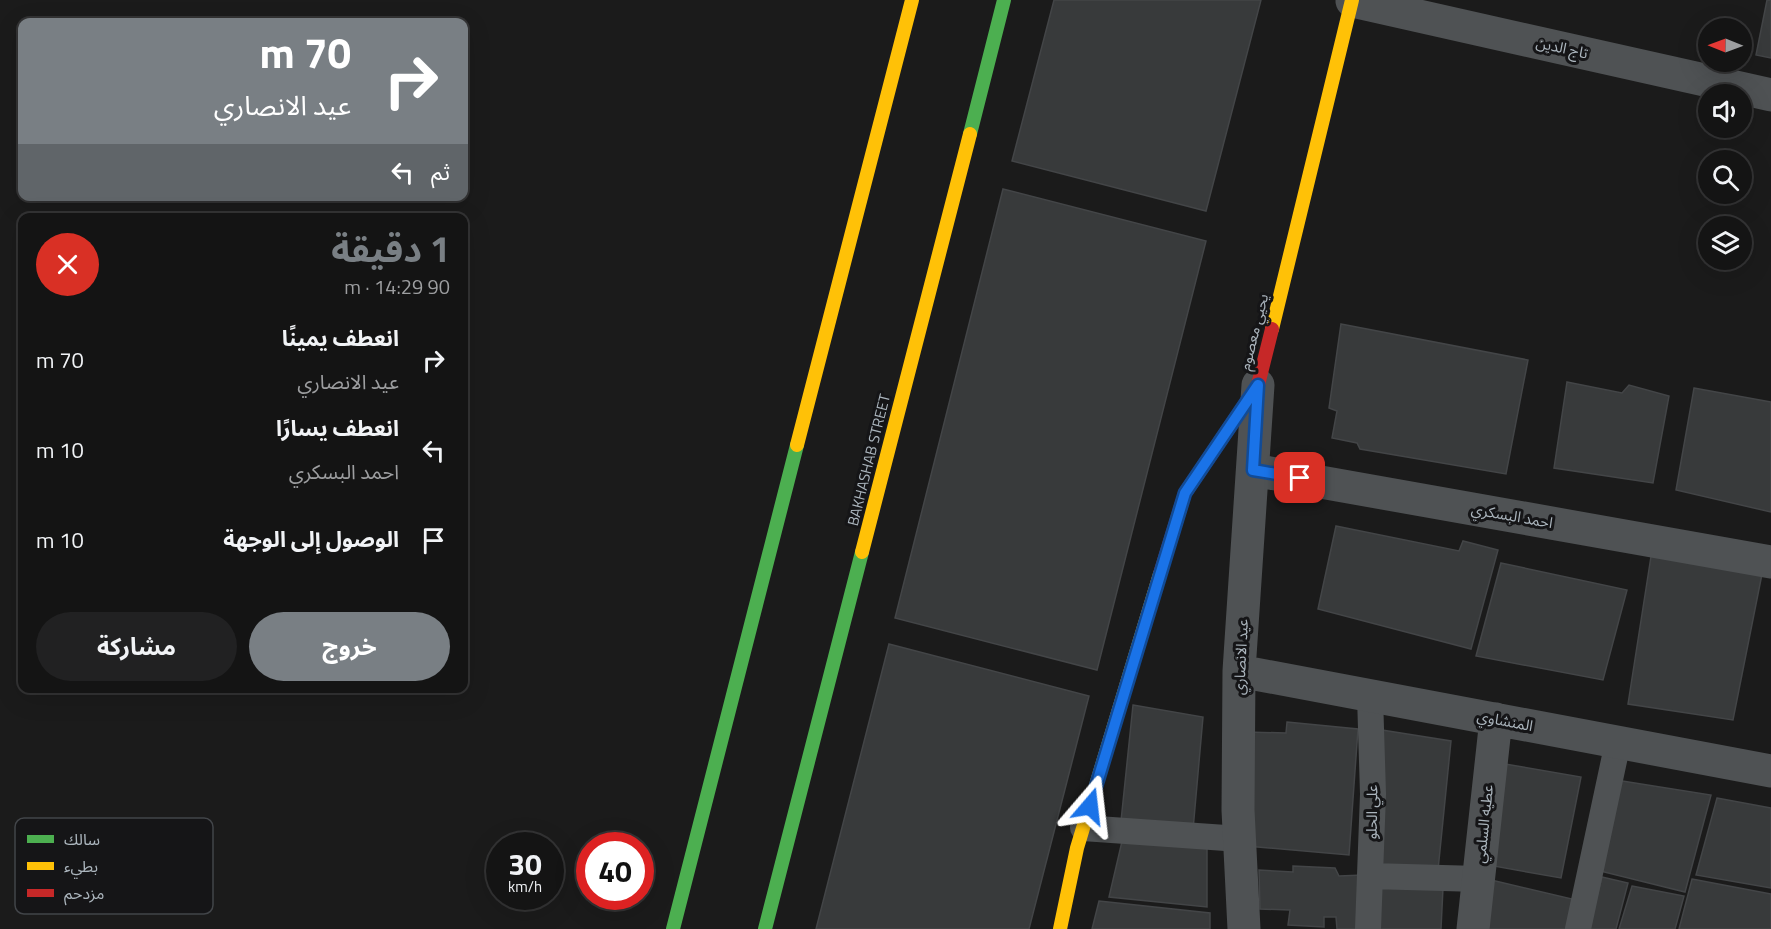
<!DOCTYPE html>
<html lang="ar">
<head>
<meta charset="utf-8">
<style>
  :root { --surface:#141414; --page:#212122; --text:#f1f3f6; --muted:#9d9ea0; --line:#333334; --accent:#797f84 }
  body { margin:0; font-family:"Titillium Web","Noto Sans Arabic",sans-serif; background:var(--page); color:var(--text); direction:rtl; height:100vh; display:flex; flex-direction:column; font-size:22px; white-space:nowrap }
  * { box-sizing:border-box; margin:0 }
  p { font-size:20px; color:var(--muted) }
  .icon { flex:none; width:33px; height:33px; fill:none; stroke:currentColor; stroke-width:2; stroke-linecap:round; stroke-linejoin:round }
  .map { position:relative; flex:1; overflow:hidden; direction:ltr }
  .sheet { position:absolute; left:18px; top:213px; width:450px; height:480px; display:flex; flex-direction:column; background:var(--surface); border-radius:12px; box-shadow:0 6px 24px #0002,0 0 0 2px var(--line); direction:rtl }
  .sheet>* { flex:none }
  .banner { position:absolute; left:18px; top:18px; width:450px; height:183px; border-radius:12px; box-shadow:0 6px 24px #0002,0 0 0 2px var(--line); direction:rtl; background:#797f84; color:#fff; overflow:hidden }
  .needle { width:39px; rotate:271deg }
  .controls { position:absolute; left:1698px; top:18px; display:grid; gap:12px }
  .controls a { display:grid; place-items:center; width:54px; height:54px; border-radius:50%; background:var(--surface); box-shadow:0 6px 24px #0002,0 0 0 2px var(--line); font-size:30px }
  .speed { position:absolute; left:486px; top:832px; display:flex; gap:12px; font-size:30px; font-weight:700; text-align:center }
  .speed>* { display:grid; place-content:center; width:78px; height:78px; border-radius:50%; background:var(--surface); box-shadow:0 6px 24px #0002,0 0 0 2px var(--line); line-height:1 }
  .speed small { font-size:15px; font-weight:400 }
  .speed .limit { border:9px solid #d22; background:#fff; color:#111 }
  .pin { position:absolute; display:grid; place-items:center; width:51px; height:51px; color:#fff; margin:-26px; border-radius:12px; box-shadow:0 3px 9px #0006 }
  .me { position:absolute; width:66px; margin:-33px; rotate:17deg; stroke-linejoin:round; filter:drop-shadow(0 0 4px #0008) }
  .turn { display:flex; align-items:center; gap:21px; height:126px; padding:0 18px; font-size:27px }
  .turn .icon { width:78px; height:78px; stroke-width:2.5 }
  .turn b { display:block; font-size:42px; line-height:51px }
  .then { display:flex; align-items:center; height:57px; padding:0 18px; background:#0003; gap:12px; font-size:22px }
  .round { display:grid; place-items:center; flex:none; width:63px; height:63px; border-radius:32px; background:var(--page) }
  .overview { display:flex; align-items:center; justify-content:space-between; height:102px; padding:0 18px }
  h1 { font-size:36px; font-weight:700; line-height:45px; color:var(--accent) }
  .action { display:flex; gap:12px; margin-top:auto; padding:12px 18px }
  .action a { flex:1; height:69px; border-radius:36px; background:var(--accent); color:#fff; font-size:24px; font-weight:700; line-height:69px; text-align:center }
  .action a+a { background:var(--page); color:var(--text) }
  ul { padding:0; list-style:none }
  li { display:flex; align-items:center; gap:18px; height:90px; padding:0 18px }
  li div { flex:1 }
  li b { display:block; font-size:22px }
  li em { font-style:normal }
  .map>svg:first-child { display:block }
</style>
</head>
<body>
<div class="map">
<svg width="1771" height="929" viewBox="0 0 1771 929">
  <rect width="100%" height="100%" fill="#1b1b1b"/>
  <path fill="#383a3b" stroke="#434547" stroke-width="1.5" d="M1054 0H1261L1206 211 1012 161Z
    M1767 0H1771V58L1756 55Z
    M1003 189 1206 241 1097 670 895 618Z
    M1341 324 1528 360 1506 474 1360 449 1357 443 1332 438 1337 411 1329 408Z
    M1567 382 1622 393 1629 385 1669 396 1653 483 1554 468Z
    M1694 388 1771 402V512L1676 490Z
    M1336 526 1459 551 1463 541 1498 550 1471 649 1318 609Z
    M1652 550 1763 569 1733 720 1628 704Z
    M1501 563 1627 590 1603 680 1476 656Z
    M889 644 1089 696 1029 929H816Z
    M1133 705 1203 717 1193 830 1121 821Z
    M1287 722 1358 729 1349 855 1246 846V732L1286 733Z
    M1382 730 1451 741 1438 870 1380 868Z
    M1505 764 1581 777 1561 878 1488 865Z
    M1616 780 1711 795 1685 892 1600 871Z
    M1717 798 1771 808V888L1696 875Z
    M1123 837 1207 843V907L1109 897Z
    M1293 866 1335 868 1339 876 1363 875 1362 929H1337L1336 917H1324V927L1288 925 1290 910 1260 909 1259 870 1293 872Z
    M1602 877 1628 883 1616 929H1589Z
    M1487 879 1572 899 1568 929H1480Z
    M1692 879 1771 894V929H1679Z
    M1632 886 1684 896 1675 929H1619Z
    M1379 887 1443 888 1441 929H1378Z
    M1099 901 1210 913V929H1092Z"/>
  <g fill="none" stroke-linecap="round" stroke-linejoin="round">
    <path stroke="#4f5254" stroke-width="26" d="M1083 828 1240 839
      M1370 876 1479 879
      M1368 929 1373 794 1370 696
      M1578 929 1618 742"/>
    <path stroke="#4f5254" stroke-width="33" d="M1352 1 1771 95
      M1253 470 1771 562
      M1239 671 1771 771
      M1244 929 1238 810 1239 671 1258 385
      M1473 929 1496 719"/>
    <path stroke="#4caf50" stroke-width="14" d="M970 134 1004 0
      M673 929 797 445
      M765 929 862 552"/>
    <path stroke="#ffc107" stroke-width="14" d="M1272 329 1352 0
      M797 445 912 0
      M862 552 970 134
      M1060 929 1077 848 1160 574"/>
    <path stroke="#c62828" stroke-width="14" d="M1160 574 1185 493 1258 385 1272 329"/>
  </g>
  <g fill="none" stroke-linecap="round" stroke-linejoin="round">
    <defs>
      <path id="route" d="M1090 806 1185 493 1258 385 1253 470 1300 478"/>
    </defs>
    <use href="#route" stroke="#114b97" stroke-width="15"/>
    <use href="#route" stroke="#1a73e8" stroke-width="10"/>
  </g>
  <g text-anchor="middle" stroke-width="6" stroke-linejoin="round" paint-order="stroke">
    <g font-size="15" fill="#abb5bd" stroke="#151517">
      <text transform="translate(1562 48) rotate(13)" y="5">تاج الدين</text>
      <text transform="translate(1254 332) rotate(-76)" y="5">يحيي معصوم</text>
      <text transform="translate(869 460) rotate(-76)" y="5">BAKHASHAB STREET</text>
      <text transform="translate(1512 516) rotate(10)" y="5">احمد البسكري</text>
      <text transform="translate(1241 657) rotate(-87)" y="5">عيد الانصاري</text>
      <text transform="translate(1505 721) rotate(11)" y="5">المنشاوي</text>
      <text transform="translate(1372 812) rotate(-89)" y="5">علي الحلو</text>
      <text transform="translate(1484 824) rotate(-84)" y="5">عطيه السلمي</text>
    </g>
  </g>
  <rect x="15" y="818" width="198" height="96" rx="9" fill="#151517" stroke="#424549" stroke-width="1.5"/>
  <rect x="27" y="835" width="27" height="8" fill="#4caf50"/>
  <rect x="27" y="862" width="27" height="8" fill="#ffc107"/>
  <rect x="27" y="889" width="27" height="8" fill="#c62828"/>
  <g font-size="16" fill="#abb5bd">
    <text x="64" y="845">سالك</text>
    <text x="64" y="872">بطيء</text>
    <text x="64" y="899">مزدحم</text>
  </g>
</svg>
<div class="controls">
<a><svg class="needle" viewBox="-14 -14 28 28"><path d="M0-13l5 13h-10z" fill="#e53935"/><path d="M0 13l5-13h-10z" fill="#9d9ea0"/></svg></a>
<a><svg class="icon" aria-label="sound" viewBox="0 0 24 24"><path d="M4 9h4l5-4v14l-5-4H4zM17 9q2 3 0 6"/></svg></a>
<a><svg class="icon" aria-label="search" viewBox="0 0 24 24"><circle cx="10" cy="10" r="6"/><path d="M15 15l6 6"/></svg></a>
<a><svg class="icon" aria-label="layers" viewBox="0 0 24 24"><path d="M12 4l9 5-9 5-9-5zM3 14l9 5 9-5"/></svg></a>
</div>
<div class="speed"><div>30<small>km/h</small></div><div class="limit">40</div></div>
<div class="pin" style="left:1300px;top:478px;background:#d93025"><svg class="icon" aria-label="arrive" viewBox="0 0 24 24"><path d="M6 21V4h12l-3 4 3 4H6"/></svg></div>
<svg class="me" style="left:1090px;top:806px" viewBox="-20 -20 40 40"><path d="M0-17L14 15 0 8-14 15z" fill="#1a73e8" stroke="#fff" stroke-width="4"/></svg>
<div class="banner">
<div class="turn"><svg class="icon" aria-label="right" viewBox="0 0 24 24"><path d="M7 20v-9h11M14 6l5 5-5 5"/></svg><div><b>70 m</b>عيد الانصاري</div></div>
<div class="then">ثم<svg class="icon" aria-label="left" viewBox="0 0 24 24"><path d="M17 20v-9H6M10 6l-5 5 5 5"/></svg></div>
</div>
<section class="sheet">
<div class="overview"><div><h1>1 دقيقة</h1><p>90 m · 14:29</p></div><a class="round" style="background:#d93025;color:#fff"><svg class="icon" aria-label="close" viewBox="0 0 24 24"><path d="M6 6l12 12M18 6L6 18"/></svg></a></div>
<ul>
<li><svg class="icon" aria-label="right" viewBox="0 0 24 24"><path d="M7 20v-9h11M14 6l5 5-5 5"/></svg><div><b>انعطف يمينًا</b><p>عيد الانصاري</p></div><em>70 m</em></li>
<li><svg class="icon" aria-label="left" viewBox="0 0 24 24"><path d="M17 20v-9H6M10 6l-5 5 5 5"/></svg><div><b>انعطف يسارًا</b><p>احمد البسكري</p></div><em>10 m</em></li>
<li><svg class="icon" aria-label="arrive" viewBox="0 0 24 24"><path d="M6 21V4h12l-3 4 3 4H6"/></svg><div><b>الوصول إلى الوجهة</b></div><em>10 m</em></li>
</ul>
<div class="action"><a>خروج</a><a>مشاركة</a></div>
</section>
</div>
</body>
</html>
